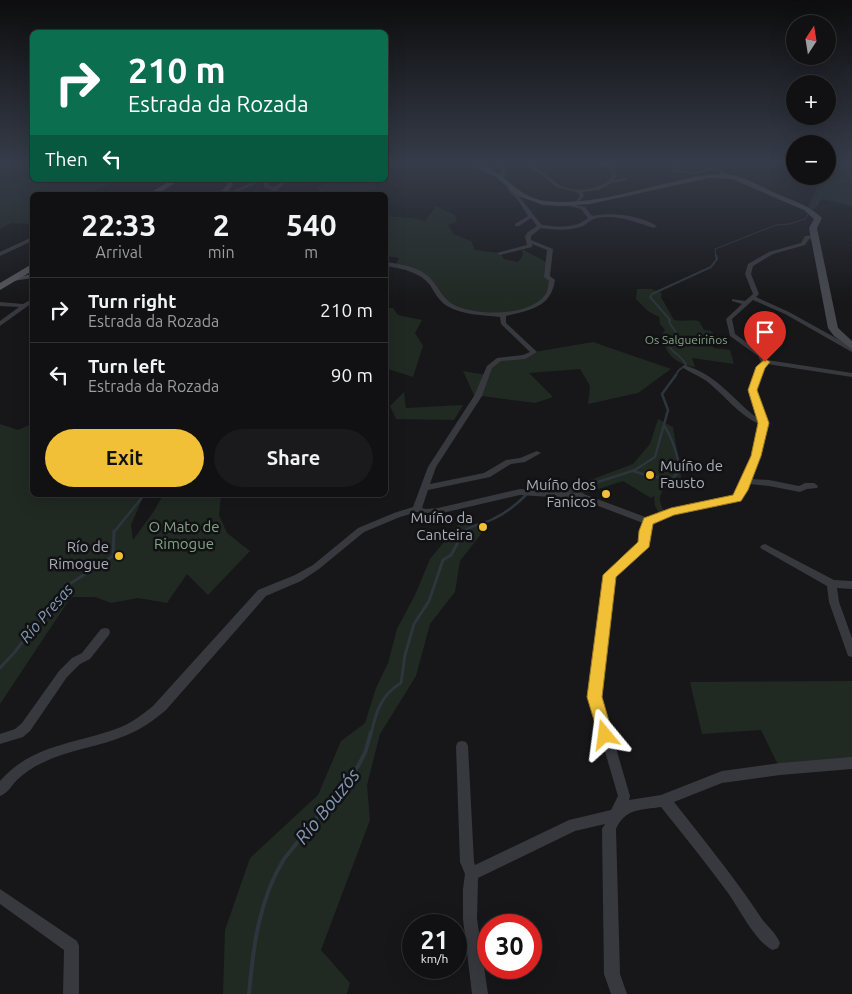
<!DOCTYPE html>
<html lang="en">
<head>
<meta charset="utf-8">
<style>
  :root { --surface:#111113; --page:#1a1a1c; --text:#f1f3f6; --muted:#9c9da0; --line:#303133; --accent:#f1c037 }
  body { margin:0; font-family:Ubuntu,sans-serif; background:var(--page); color:var(--text); height:100vh; display:flex; flex-direction:column; font-size:19px; white-space:nowrap }
  * { box-sizing:border-box; margin:0 }
  p { font-size:16px; color:var(--muted) }
  .icon { flex:none; width:28px; height:28px; fill:none; stroke:currentColor; stroke-width:2; stroke-linecap:round; stroke-linejoin:round }
  .map { position:relative; flex:1; overflow:hidden }
  .drawer { position:absolute; left:30px; top:192px; width:358px; height:305px; display:flex; flex-direction:column; background:var(--surface); border-radius:8px; box-shadow:0 5px 20px #0002,0 0 0 1px var(--line) }
  .drawer>* { flex:none }
  .hud { position:absolute; left:30px; top:30px; width:358px; height:152px; border-radius:8px; box-shadow:0 5px 20px #0002,0 0 0 1px var(--line); background:#0b6e4f; color:#fff; overflow:hidden }
  .needle { width:32px; rotate:12deg }
  .fabs { position:absolute; left:786px; top:15px; display:grid; gap:10px }
  .fabs a { display:grid; place-items:center; width:50px; height:50px; border-radius:50%; background:var(--surface); box-shadow:0 5px 20px #0002,0 0 0 1px var(--line); font-size:25px }
  .speed { position:absolute; left:402px; top:914px; display:flex; gap:10px; font-size:25px; font-weight:700; text-align:center }
  .speed>* { display:grid; place-content:center; width:65px; height:65px; border-radius:50%; background:var(--surface); box-shadow:0 5px 20px #0002,0 0 0 1px var(--line); line-height:1 }
  .speed small { font-size:12px; font-weight:400 }
  .speed .limit { border:8px solid #d22; background:#fff; color:#111 }
  .pin { position:absolute; display:grid; place-items:center; width:42px; height:42px; color:#fff; margin:-51px -21px; border-radius:50% 50% 50% 0; rotate:-45deg; box-shadow:0 0 5px #0007 }
  .pin .icon { rotate:45deg }
  .me { position:absolute; width:55px; margin:-28px; rotate:344deg; stroke-linejoin:round; filter:drop-shadow(0 0 4px #0008) }
  .turn { display:flex; align-items:center; gap:18px; height:105px; padding:0 15px; font-size:22px }
  .turn .icon { width:65px; height:65px; stroke-width:2.5 }
  .turn b { display:block; font-size:35px; line-height:42px }
  .then { display:flex; align-items:center; height:48px; padding:0 15px; background:#0003; gap:10px; font-size:19px }
  .eta { display:flex; justify-content:space-evenly; align-items:center; height:85px; text-align:center }
  .eta b { font-size:30px; font-weight:600; line-height:35px }
  .button { display:flex; gap:10px; margin-top:auto; padding:10px 15px }
  .button a { flex:1; height:58px; border-radius:30px; background:var(--accent); color:#111; font-size:20px; font-weight:600; line-height:58px; text-align:center }
  .button a+a { background:var(--page); color:var(--text) }
  ul { padding:0; list-style:none }
  li { display:flex; align-items:center; gap:15px; height:65px; padding:0 15px; border-top:1px solid var(--line) }
  li div { flex:1 }
  li b { display:block; font-size:19px }
  li em { font-style:normal }
  .map>svg:first-child { display:block }
</style>
</head>
<body>
<div class="map">
<svg width="852" height="994" viewBox="0 0 852 994">
  <rect width="100%" height="100%" fill="#171719"/>
  <path fill="#212923" d="M0 163H32V180H117C90 198 64 195 32 195V224L11 223 0 229Z
    M846 163H852V206L822 199 814 209 808 207 819 183 840 178 843 164Z
    M332 180 373 181 377 189 356 193 343 190 335 195H323L317 188Z
    M436 206 455 215 457 222 448 225 453 234 471 241 475 250 500 253 504 259 518 262 523 255 522 249 548 263 546 273 552 285 540 304 503 315 476 312 452 307 427 278 395 266 399 258 385 256V216L412 218 425 221Z
    M637 289H651L662 293 661 297 674 320C683 322 690 319 699 321L704 330 711 331 722 340 714 341 713 348 730 350 734 364 692 358 695 367C674 363 667 355 661 336L665 330 660 324 659 317 648 311 636 299Z
    M385 308H393L398 315 422 320 415 333 423 346 413 377 385 368Z
    M593 342 671 369 638 393 588 404 590 386 580 369 529 373 553 397 535 403 474 395 463 371 486 375 499 359 525 357 534 352Z
    M404 392 406 408 463 405 454 420 396 419 390 406Z
    M658 419 673 427 683 488 669 485C657 493 658 503 666 514L661 516 655 506 654 496 651 498 623 481 580 495 566 489 633 464 650 444Z
    M0 424 18 430 32 424V495H144L131 525 133 540 154 511 163 495H221L219 515 227 533 250 551 208 595 187 574 167 603 138 598 111 603 95 597H71L0 704Z
    M462 520 485 529 460 561 455 592 430 624 416 676 380 734 367 785 370 820 321 950 350 983 347 994H223L225 930 250 858 318 795 341 741 365 723 376 688 388 663 397 629 415 595 430 559Z
    M852 681V763L780 769 761 730 702 734 690 682Z"/>
  <g fill="none" stroke-linecap="round" stroke-linejoin="round">
    <path stroke="#2d353d" stroke-width="1" d="M852 163 848 165 852 169
      M253 195 260 182
      M810 209 817 205V200L826 186 852 179
      M716 256 715 249 776 225 790 224 805 219 808 214"/>
    <path stroke="#2d353d" stroke-width="2" d="M675 376 679 370 686 365C682 354 667 352 669 340L677 334 669 322 670 320 650 297 652 294 711 267 717 259 716 255"/>
    <path stroke="#2d353d" stroke-width="2.5" d="M633 471 646 475
      M657 477 670 481C672 478 677 475 678 472 682 463 670 433 664 426
      M567 492 635 470 655 457 668 410 662 394 676 375
      M114 532 144 495
      M463 532C472 524 482 525 493 519 506 513 516 505 526 495"/>
    <path stroke="#2d353d" stroke-width="3" d="M0 668 14 653 65 587 113 556 114 531
      M371 734C376 712 381 695 401 683L405 655 414 624 429 601 443 560 451 555 464 531"/>
    <path stroke="#2d353d" stroke-width="4" d="M249 994C253 948 259 899 284 859L357 768 365 753 371 732"/>
    <path fill="#38393e" fill-rule="evenodd" d="M498 163H502C506 168 507 173 504 179L500 178 501 170Z
      M522 163C535 163 548 177 558 184 572 194 602 190 612 177L610 168 594 163H601L614 166 616 177 614 180 626 178 628 180 612 183 599 190 582 192 584 196 576 205 585 207 592 216C613 212 638 215 657 226L654 228C635 222 617 214 597 218 591 219 588 223 583 226 570 231 555 230 541 228L531 236V240L553 249 550 276 555 280C551 308 529 310 506 316V323L537 352 525 359 501 361 492 368 482 396 436 467 430 484 484 473 506 460 520 458 537 451 541 453 525 462 511 464 490 477 428 490 422 508 426 509 438 508 520 489 581 493 648 518 671 509 734 496 742 482 741 481 743 479 752 456 759 424C739 415 726 397 709 383 701 376 690 373 682 367L685 365 687 366C714 374 732 397 752 414L757 418 749 391 757 367 761 362 758 356 730 336 726 319 742 304 732 301V299L745 301 753 294 745 274 748 264 769 252 801 243 805 236 815 235 818 237 809 239 805 245 773 254 753 266 751 274 759 294 756 297 789 312 852 347V352L850 351 785 314 753 300 732 319 735 334 763 354 767 360 852 373V377L767 364 763 368 757 391 767 423 760 456 752 479 769 480 799 486 805 483H814L818 486 817 488 807 489 800 492 769 486 750 484 747 490 740 500 673 515 652 523C650 530 651 540 648 546L615 576 601 697 630 796 629 800 661 795 722 771 780 763 852 757V769L780 775 722 783 674 802C704 840 735 878 762 919 768 927 776 933 780 943L778 948 773 950C756 943 739 908 728 893 707 864 684 836 661 807 642 810 625 808 616 829L620 974 627 994H611L604 974 602 829 605 824 575 831 478 878 477 919 488 994H472L463 919V889L465 874 460 862 456 746 458 742 462 741 466 742 468 746 474 862 475 865 569 820 611 810 618 796 589 697 605 575 640 543V531L643 523 580 499 520 495 438 514 425 515 417 512 400 517 364 532 319 569 301 581 266 596 166 710C154 720 142 729 127 735 100 747 69 749 42 763 33 767 24 773 17 780 11 786 8 793 0 796V781C33 743 78 744 121 727 133 722 143 714 153 706L258 590 295 575 313 565 358 528 394 513 413 507 428 467 474 396 487 366 497 358 523 355 530 352 501 324 500 317C482 315 463 315 447 306 439 301 435 293 430 285 420 272 401 268 385 266V262C400 264 421 267 431 279 439 288 443 299 454 305 476 316 529 317 545 295 548 291 548 286 549 281L544 277 547 250 532 244V247L500 255 497 253 527 245 525 236 528 232 537 226 531 218 519 226H515V224L528 216 518 200 508 190 510 186H514L512 190C524 200 531 213 542 225 558 227 575 229 588 218L581 209 565 205 567 204 573 205 580 196 577 192 556 187 546 178Z
      M675 163 680 164 676 170 696 172 714 167 731 176 727 177 714 169 696 174 671 172 676 164Z
      M259 180 268 181V185L274 187 285 180H290L277 190 275 195H271L272 190 264 187V183L260 182 229 195H223Z
      M30 238H32V241L0 256V252Z
      M32 299V303L0 326V321L19 307 0 306V302L23 304Z
      M765 544 834 580 852 581V589L837 588 839 602 852 638V657L848 656 847 653 829 602 827 586 762 549 760 547 762 545Z
      M105 628 109 629 110 632 109 635 90 659 80 664 67 677 30 731 23 737 0 744V734L15 729 22 723 59 671 72 658 82 653 101 629Z
      M0 889 77 941 79 946V994H63L64 950 0 904Z"/>
    <path fill="#46484e" fill-rule="evenodd" d="M466 163C504 163 511 197 546 201 589 206 635 190 677 181 695 177 714 172 733 175 747 178 762 187 775 193 791 200 809 205 822 218L817 228 838 328 852 341V349L834 336 828 328 809 228 814 219 804 210 732 179 709 178 590 204 563 206 543 205 516 195 496 177Z
      M227 180H233V185L225 195H218L227 185Z
      M32 274V278L13 281 9 279Z"/>
    <path fill="#54565d" fill-rule="evenodd" d="M171 180H180L156 195H147Z
      M32 264V271L0 290V283Z"/>
  </g>
  <linearGradient id="sky" x2="0" y2="1"><stop stop-color="#0d0d0e"/><stop offset="0.54" stop-color="#363c49"/><stop offset="1" stop-color="#363c49" stop-opacity="0"/></linearGradient>
  <rect width="852" height="302" fill="url(#sky)"/>
  <path fill="#f1c037" stroke="#9d7d24" d="M765 359 770 362 765 368 757 390 769 423 761 456 748 490 741 501 674 515 653 524 649 547 616 577 602 697 613 735 611 740 605 742 600 740 587 697 603 575 638 542 639 531 644 518 671 508 733 495 751 456 758 423 748 390 756 367Z"/>
  <g fill="#f1c037" stroke="#121214" stroke-width="2">
    <circle cx="650" cy="475" r="5"/>
    <circle cx="606" cy="494" r="5"/>
    <circle cx="483" cy="527" r="5"/>
    <circle cx="119" cy="556" r="5"/>
  </g>
  <g text-anchor="middle" stroke-width="5" stroke-linejoin="round" paint-order="stroke">
    <g font-size="12" fill="#81a485" stroke="#121214">
      <text x="686" y="344">Os Salgueiriños</text>
    </g>
    <g font-size="15" fill="#aaadb9" stroke="#121214" text-anchor="end">
      <text x="660" y="471" text-anchor="start">Muíño de<tspan x="660" dy="17">Fausto</tspan></text>
      <text x="596" y="490">Muíño dos<tspan x="596" dy="17">Fanicos</tspan></text>
      <text x="473" y="523">Muíño da<tspan x="473" dy="17">Canteira</tspan></text>
      <text x="109" y="552">Río de<tspan x="109" dy="17">Rimogue</tspan></text>
    </g>
    <g font-size="15" fill="#81a485" stroke="#121214">
      <text x="184" y="532">O Mato de<tspan x="184" dy="17">Rimogue</tspan></text>
    </g>
    <g font-size="16" font-style="italic" fill="#8198b4" stroke="#121214">
      <text transform="translate(46 613) rotate(-49)" y="6">Río Presas</text>
    </g>
    <g font-size="19" font-style="italic" fill="#8198b4" stroke="#121214">
      <text transform="translate(327 806) rotate(-51)" y="7">Río Bouzós</text>
    </g>
  </g>
</svg>
<div class="fabs">
<a><svg class="needle" viewBox="-14 -14 28 28"><path d="M0-13l5 13h-10z" fill="#e53935"/><path d="M0 13l5-13h-10z" fill="#9c9da0"/></svg></a>
<a>+</a>
<a>−</a>
</div>
<div class="speed"><div>21<small>km/h</small></div><div class="limit">30</div></div>
<div class="pin" style="left:765px;top:362px;background:#d93025"><svg class="icon" aria-label="arrive" viewBox="0 0 24 24"><path d="M6 21V4h12l-3 4 3 4H6"/></svg></div>
<svg class="me" style="left:605px;top:735px" viewBox="-20 -20 40 40"><path d="M0-17L14 15 0 8-14 15z" fill="#f1c037" stroke="#fff" stroke-width="4"/></svg>
<div class="hud">
<div class="turn"><svg class="icon" aria-label="right" viewBox="0 0 24 24"><path d="M7 20v-9h11M14 6l5 5-5 5"/></svg><div><b>210 m</b>Estrada da Rozada</div></div>
<div class="then">Then<svg class="icon" aria-label="left" viewBox="0 0 24 24"><path d="M17 20v-9H6M10 6l-5 5 5 5"/></svg></div>
</div>
<section class="drawer">
<div class="eta">
<div><b>22:33</b><p>Arrival</p></div>
<div><b>2</b><p>min</p></div>
<div><b>540</b><p>m</p></div>
</div>
<ul>
<li><svg class="icon" aria-label="right" viewBox="0 0 24 24"><path d="M7 20v-9h11M14 6l5 5-5 5"/></svg><div><b>Turn right</b><p>Estrada da Rozada</p></div><em>210 m</em></li>
<li><svg class="icon" aria-label="left" viewBox="0 0 24 24"><path d="M17 20v-9H6M10 6l-5 5 5 5"/></svg><div><b>Turn left</b><p>Estrada da Rozada</p></div><em>90 m</em></li>
</ul>
<div class="button"><a>Exit</a><a>Share</a></div>
</section>
</div>
</body>
</html>
